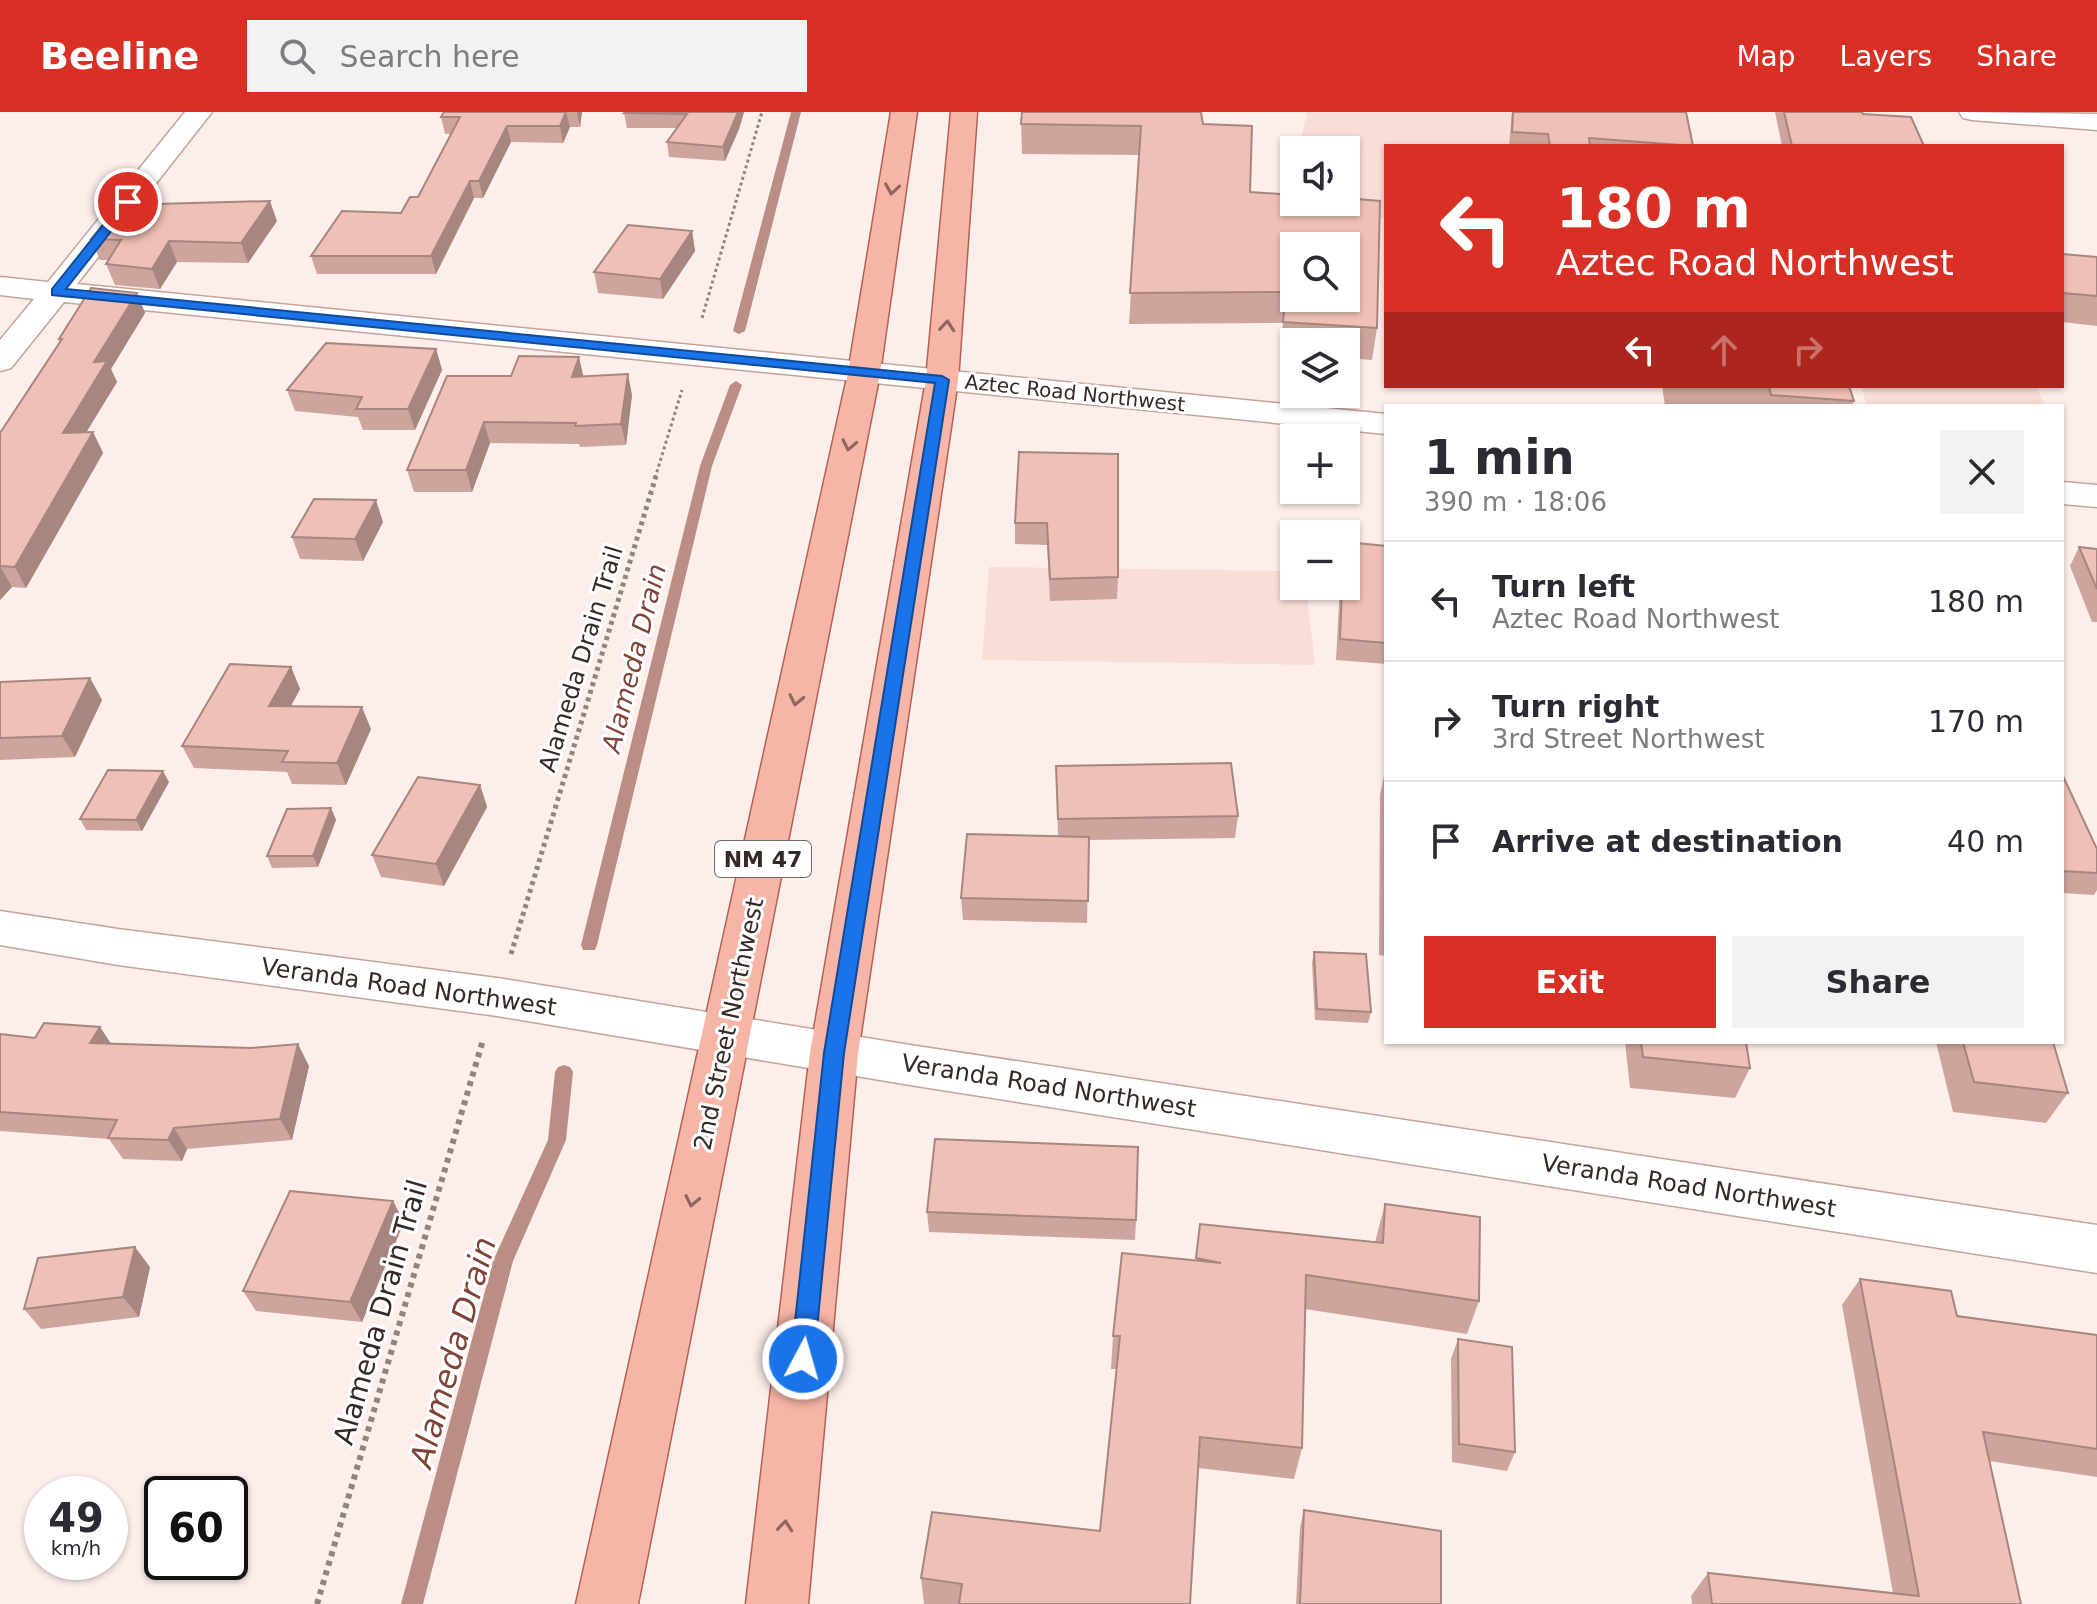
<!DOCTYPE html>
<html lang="en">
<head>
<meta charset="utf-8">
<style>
  :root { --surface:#fff; --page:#f2f2f3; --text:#2b2b33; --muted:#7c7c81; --line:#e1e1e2; --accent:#d93025 }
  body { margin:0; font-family:"DejaVu Sans",sans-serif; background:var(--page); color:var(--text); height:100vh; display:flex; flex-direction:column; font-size:30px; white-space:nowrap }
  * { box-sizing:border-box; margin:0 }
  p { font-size:26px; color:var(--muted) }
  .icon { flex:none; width:44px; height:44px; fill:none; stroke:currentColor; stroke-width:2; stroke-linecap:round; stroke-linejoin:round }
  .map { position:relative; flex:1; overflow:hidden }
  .side { position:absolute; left:1384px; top:292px; width:680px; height:640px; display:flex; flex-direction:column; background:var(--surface); border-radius:0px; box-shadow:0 2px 6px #0004 }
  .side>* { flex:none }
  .guide { position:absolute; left:1384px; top:32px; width:680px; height:244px; border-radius:0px; box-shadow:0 2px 6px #0004; background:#d93025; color:#fff; overflow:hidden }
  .tools { position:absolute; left:1280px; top:24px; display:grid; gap:16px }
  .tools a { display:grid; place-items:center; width:80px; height:80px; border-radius:0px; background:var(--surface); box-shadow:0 2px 6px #0004; font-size:40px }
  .speed { position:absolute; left:24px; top:1364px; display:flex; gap:16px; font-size:40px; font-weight:700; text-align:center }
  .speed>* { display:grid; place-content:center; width:104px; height:104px; border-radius:50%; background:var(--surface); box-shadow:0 2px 6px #0004; line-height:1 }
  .speed small { font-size:20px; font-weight:400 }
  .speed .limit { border:4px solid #111; border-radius:12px; background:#fff; color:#111 }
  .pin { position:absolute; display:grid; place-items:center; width:68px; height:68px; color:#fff; margin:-34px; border:4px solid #fff; border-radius:50%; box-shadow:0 2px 8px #0007 }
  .me { position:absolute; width:88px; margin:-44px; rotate:6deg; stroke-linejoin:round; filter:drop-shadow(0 0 6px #0008) }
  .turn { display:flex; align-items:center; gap:28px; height:168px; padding:0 40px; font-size:36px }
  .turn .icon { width:104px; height:104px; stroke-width:2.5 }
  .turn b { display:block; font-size:56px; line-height:68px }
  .lanes { display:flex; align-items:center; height:76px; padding:0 40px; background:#0003; justify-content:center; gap:40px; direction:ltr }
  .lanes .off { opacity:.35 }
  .round { display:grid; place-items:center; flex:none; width:84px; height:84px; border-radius:0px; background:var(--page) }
  .summary { display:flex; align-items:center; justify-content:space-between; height:136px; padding:0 40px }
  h1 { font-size:48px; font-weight:800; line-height:60px }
  .action { display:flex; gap:16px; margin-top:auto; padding:16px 40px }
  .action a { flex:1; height:92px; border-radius:0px; background:var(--accent); color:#fff; font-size:32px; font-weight:800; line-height:92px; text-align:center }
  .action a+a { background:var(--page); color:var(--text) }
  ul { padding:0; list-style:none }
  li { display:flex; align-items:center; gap:24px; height:120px; padding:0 40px; border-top:2px solid var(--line) }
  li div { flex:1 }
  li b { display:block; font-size:30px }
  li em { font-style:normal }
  header { display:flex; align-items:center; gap:48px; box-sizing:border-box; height:112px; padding:0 40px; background:var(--accent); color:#fff }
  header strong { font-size:38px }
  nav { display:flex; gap:44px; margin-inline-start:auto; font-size:28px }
  .search { width:560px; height:72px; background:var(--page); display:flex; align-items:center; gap:20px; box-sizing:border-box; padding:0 28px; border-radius:0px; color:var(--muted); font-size:30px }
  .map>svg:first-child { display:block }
</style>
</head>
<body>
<header>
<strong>Beeline</strong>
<div class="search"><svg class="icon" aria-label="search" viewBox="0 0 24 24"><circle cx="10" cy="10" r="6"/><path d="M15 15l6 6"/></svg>Search here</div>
<nav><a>Map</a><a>Layers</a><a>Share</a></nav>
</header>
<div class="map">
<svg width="2097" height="1492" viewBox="0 0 2097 1492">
  <rect width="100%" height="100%" fill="#fdeeeb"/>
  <path fill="#f9ded8" d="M1307 0H1589L1591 34H1386V106L1286 97 1294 59V90H1346V38H1299Z
    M1861 274H2037L2045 294H1867Z
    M989 455 1294 459V474H1306L1315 553 982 548Z"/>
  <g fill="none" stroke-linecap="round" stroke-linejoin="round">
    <path fill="#bb8e85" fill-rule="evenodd" d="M791 0H801L745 219 739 222 733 219Z
      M736 269 742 273 712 354 597 833 595 838H583L581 833 700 354 730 273Z
      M564 953 570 955 573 960 566 1028 513 1149 423 1492H401L493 1149 548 1028 555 960 558 955Z"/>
    <defs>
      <path id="minor" d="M185 0H212L77 172 1386 302V322L64 190 11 256 0 259V228L34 187 0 183V165L48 170Z
        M1959 0 2097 2V18L1972 8 1963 6Z
        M2062 370 2097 373V395L2062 392Z
        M0 799 118 817 497 866 910 933 2097 1113V1161L910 973 497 904 118 853 0 833Z"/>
      <path id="major" d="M891 0H917L880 261 638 1492H576L848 261Z
        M951 0H977L958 268 858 941 808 1492H746L810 941 926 268Z"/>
    </defs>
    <use href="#minor" stroke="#c4a39b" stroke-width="3"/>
    <use href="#major" stroke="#b06354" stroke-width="3"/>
    <path stroke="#918380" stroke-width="3" stroke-dasharray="3 3" stroke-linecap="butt" d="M702 206 762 0
      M655 366 682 278"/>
    <path stroke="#918380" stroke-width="5" stroke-dasharray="4 4" stroke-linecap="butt" d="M511 842 656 364"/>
    <path stroke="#918380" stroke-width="6" stroke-dasharray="5 5" stroke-linecap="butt" d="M317 1492 483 928"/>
    <use href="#minor" fill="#fff" fill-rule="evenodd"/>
    <use href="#major" fill="#f7b5a7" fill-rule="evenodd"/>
  </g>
  <path fill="#cea59d" d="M444 0H582L580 15H570L563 31 511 30 483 86H474L436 162H317L311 144 401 101 418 85 451 22H445L441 5Z
    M744 0 739 17 725 49 669 45 667 30 677 16H627L624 1Z
    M1512 0H1686L1693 34H1509Z
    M1775 0H1862L1863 2 1924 34H1782Z
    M1021 12H1203L1250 80 1377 216 1372 248 1346 246V230H1294V242L1280 241 1283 211 1129 212 1139 43 1022 42Z
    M277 109 248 151 177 150 160 177 115 173 106 152 109 148H100L91 127Z
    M692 119 695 139 663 187 598 181 594 160Z
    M2062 142 2097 145V214L2062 210Z
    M137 181 145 201 111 257 117 270 86 320H93L103 341 26 476 12 475 0 488V321L60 230 59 227Z
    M436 237 442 258 415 318H363L358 305 295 299 287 278Z
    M447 264H583L632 283 626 333 580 335 579 332 490 331 472 380H414L407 358Z
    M1662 274H1849L1854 289 1852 294H1665Z
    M1019 340 1118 465 1117 487 1050 489 1047 433 1015 432V411Z
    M383 410 363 449 300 447 292 425Z
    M1386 434V552L1336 548 1340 474H1346Z
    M2079 435 2097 437V510H2092L2070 454Z
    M291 555 300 577 291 594 371 617 346 673 292 672 287 660 194 656 182 634Z
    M90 566 102 588 75 645 0 648V570Z
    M1056 654 1238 704 1235 726 1089 728 1087 811 963 808 961 786 1058 724Z
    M1386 654V844L1379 843 1380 683Z
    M2062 662 2097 737V778L2094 783 2062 781Z
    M169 670 142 719 86 718 80 707Z
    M480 673 487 695 444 774 381 765 372 743Z
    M331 696 336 708 318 755 272 756 267 744Z
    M1314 840 1371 900 1368 911 1315 908 1312 851Z
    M0 922 35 926 111 932 309 954 292 1028 187 1037 182 1049 123 1047 109 1027 0 1019Z
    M1625 930H1746L1750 956 1735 986 1630 976Z
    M1936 930H2053L2068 981 2046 1011 1953 1000Z
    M1385 1092 1479 1189 1467 1222 1305 1197 1302 1336 1294 1367 1198 1356 1190 1492H924L921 1466 1100 1419 1117 1257H1111L1113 1224 1196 1148 1200 1112 1375 1130Z
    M927 1100 1136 1108 1135 1128 929 1120Z
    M404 1110 362 1210 256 1199 243 1179Z
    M150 1155 139 1205 41 1217 24 1197Z
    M1860 1167 1957 1204 2097 1223V1365L1989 1349 2021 1492H1692L1691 1484 1708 1461 1893 1481 1842 1193Z
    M1458 1227 1515 1340 1507 1359 1452 1350 1451 1247Z
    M1304 1398 1441 1492H1296L1300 1416Z"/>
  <path fill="#a7867f" d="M566 0 570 15 563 31 560 14Z
    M577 0H582L580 15Z
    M738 0H744L739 17 725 49 723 35Z
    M507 14 511 30 483 86 479 69Z
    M470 69 474 86 436 162 431 144Z
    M270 89 277 109 248 151 241 131Z
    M692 119 695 139 663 187 660 167Z
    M169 129 177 150 160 177 152 157Z
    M137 181 145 201 111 257 117 270 73 342 63 321 94 250Z
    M436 237 442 258 415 318 408 297Z
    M579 245 584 267 572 265Z
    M628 262 632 283 626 333 621 312Z
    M484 310 490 331 472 380 466 358Z
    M93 320 103 341 26 476 15 455Z
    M376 388 383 410 363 449 355 427Z
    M0 454 12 475 0 488Z
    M291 555 300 577 279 616 269 594Z
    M90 566 102 588 75 645 62 624Z
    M362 595 371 617 346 673 337 651Z
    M163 659 169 670 142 719 136 708Z
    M480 673 487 695 444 774 436 752Z
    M331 696 336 708 318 755 313 744Z
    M100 915 114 936 90 931Z
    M298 932 309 954 292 1028 280 1007Z
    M174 1016 187 1037 182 1049 168 1028Z
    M393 1089 404 1110 362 1210 350 1190Z
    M135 1135 150 1155 139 1205 123 1185Z"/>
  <path fill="#efc0b6" stroke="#a7867f" stroke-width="2" fill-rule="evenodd" d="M444 0H566L560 14H507L479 69H470L431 144H311L342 99 401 101 410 85H418L460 5H441Z
    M625 0H738L723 35 667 30 687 2 624 1Z
    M1022 0H1201L1203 12 1252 14 1250 80 1294 83V90H1346V86L1380 89 1377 216 1283 210 1286 180 1130 181 1141 14 1021 12ZM1294 134H1346V186H1294Z
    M1513 0H1686L1693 34 1589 26 1590 34H1550L1548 22 1512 20Z
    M1784 0H1862L1863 2 1911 5 1924 34H1792Z
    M270 89 241 131 169 129 152 157 106 152 121 128 91 127 119 93Z
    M628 113 692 119 660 167 594 160Z
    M2062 142 2097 145V184L2062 181Z
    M91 176 137 181 94 250 107 249 63 321 93 320 15 455 0 454V321L62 227H59Z
    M326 231 436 237 408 297H356L362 285 287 278Z
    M519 244 579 245 572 265 628 262 621 312 575 314 576 311 484 310 466 358H407L447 264H511Z
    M1769 274H1849L1854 289 1771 283Z
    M1019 340 1118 342V465L1050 467 1047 411H1015Z
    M314 387 376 388 355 427 292 425Z
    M1346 430 1386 434V531L1340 527 1342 474H1346Z
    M2079 435 2097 437V477Z
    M230 552 291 555 269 594 362 595 337 651 282 650 288 639 182 634Z
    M90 566 62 624 0 626V570Z
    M1231 651 1238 704 1058 707 1056 654Z
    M108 658 163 659 136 708 80 707Z
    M2062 662 2097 737V761L2062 759Z
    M418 665 480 673 436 752 372 743Z
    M331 696 313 744H267L287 697Z
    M967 722 1089 725 1088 789 961 786Z
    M1314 840 1366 842 1371 900 1317 897Z
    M44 911 100 915 90 931 251 936 298 932 280 1007 174 1016 168 1028 108 1026 117 1008 0 1000V922L35 926Z
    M1641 930H1746L1750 956 1643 945Z
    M1963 930H2053L2068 981 1974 970Z
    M935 1027 1138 1035 1136 1108 927 1100Z
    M290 1079 393 1089 350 1190 243 1179Z
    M1385 1092 1480 1105 1479 1189 1306 1163 1302 1336 1200 1325 1190 1492H959L962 1472 921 1466 932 1400 1100 1419 1120 1224H1113L1122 1141 1221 1151 1196 1146 1200 1112 1383 1131Z
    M135 1135 123 1185 24 1197 38 1146Z
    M1860 1167 1951 1179 1957 1204 2097 1223V1337L1983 1320 2021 1492H1712L1708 1461 1919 1484Z
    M1458 1227 1512 1235 1515 1340 1459 1332Z
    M1304 1398 1441 1419V1492H1300Z"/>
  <defs><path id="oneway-chevron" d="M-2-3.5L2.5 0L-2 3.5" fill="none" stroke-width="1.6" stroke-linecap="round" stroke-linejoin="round" transform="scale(2)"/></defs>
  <g stroke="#8d6760">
    <use href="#oneway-chevron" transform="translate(892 77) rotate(99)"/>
    <use href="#oneway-chevron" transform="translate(947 214) rotate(-85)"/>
    <use href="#oneway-chevron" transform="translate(849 333) rotate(102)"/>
    <use href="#oneway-chevron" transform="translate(796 588) rotate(102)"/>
    <use href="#oneway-chevron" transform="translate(692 1089) rotate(102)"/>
    <use href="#oneway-chevron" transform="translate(785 1414) rotate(-84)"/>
  </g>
  <path fill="#1a73e8" stroke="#114b97" stroke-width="2" d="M128 86 134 90 66 177 942 264 949 268 844 941 814 1247 811 1255 803 1258 795 1255 791 1247 824 941 935 271 52 183V177L124 87Z"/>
  <g text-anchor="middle" stroke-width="6" stroke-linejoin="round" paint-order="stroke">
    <g font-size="20" fill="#362825" stroke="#fff">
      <text transform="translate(1075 281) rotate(6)" y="7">Aztec Road Northwest</text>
    </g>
    <rect fill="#fff" stroke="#726866" stroke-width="2" x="715" y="729" width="96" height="36" rx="6"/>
    <g font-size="22" font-weight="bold" fill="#362825">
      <text x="763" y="755">NM 47</text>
    </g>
    <g font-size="24" fill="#362825" stroke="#fff">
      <text transform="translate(581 547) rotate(-73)" y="8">Alameda Drain Trail</text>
      <text transform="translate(409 875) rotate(8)" y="8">Veranda Road Northwest</text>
      <text transform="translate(729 912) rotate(-78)" y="8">2nd Street Northwest</text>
      <text transform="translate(1049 974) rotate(9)" y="8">Veranda Road Northwest</text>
      <text transform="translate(1689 1074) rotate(9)" y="8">Veranda Road Northwest</text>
    </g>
    <g font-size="26" font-style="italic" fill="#7f4337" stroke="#fff">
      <text transform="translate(634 546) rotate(-76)" y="9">Alameda Drain</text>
    </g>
    <g font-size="28" fill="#362825" stroke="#fff">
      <text transform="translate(380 1200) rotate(-74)" y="10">Alameda Drain Trail</text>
    </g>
    <g font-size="32" font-style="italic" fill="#7f4337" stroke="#fff">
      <text transform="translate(453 1240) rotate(-74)" y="11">Alameda Drain</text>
    </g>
  </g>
</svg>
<div class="tools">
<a><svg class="icon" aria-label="sound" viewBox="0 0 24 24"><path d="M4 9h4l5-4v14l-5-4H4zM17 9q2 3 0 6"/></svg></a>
<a><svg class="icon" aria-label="search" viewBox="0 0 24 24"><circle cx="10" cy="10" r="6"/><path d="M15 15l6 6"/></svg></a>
<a><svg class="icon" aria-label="layers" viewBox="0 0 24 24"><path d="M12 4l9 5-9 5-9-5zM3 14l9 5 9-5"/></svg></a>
<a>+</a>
<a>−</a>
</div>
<div class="speed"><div>49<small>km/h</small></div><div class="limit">60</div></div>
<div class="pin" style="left:128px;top:90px;background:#d93025"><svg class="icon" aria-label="arrive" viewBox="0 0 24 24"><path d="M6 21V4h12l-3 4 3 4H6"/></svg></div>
<svg class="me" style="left:803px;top:1247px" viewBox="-20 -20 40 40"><circle r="17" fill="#1a73e8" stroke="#fff" stroke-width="3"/><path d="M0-11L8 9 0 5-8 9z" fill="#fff"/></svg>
<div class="guide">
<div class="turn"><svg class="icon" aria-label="left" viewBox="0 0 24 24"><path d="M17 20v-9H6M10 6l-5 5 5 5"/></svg><div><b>180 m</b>Aztec Road Northwest</div></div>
<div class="lanes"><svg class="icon" aria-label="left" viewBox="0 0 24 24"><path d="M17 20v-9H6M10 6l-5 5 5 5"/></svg><svg class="icon off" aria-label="ahead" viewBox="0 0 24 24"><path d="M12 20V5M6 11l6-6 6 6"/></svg><svg class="icon off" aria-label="right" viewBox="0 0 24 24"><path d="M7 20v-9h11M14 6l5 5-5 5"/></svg></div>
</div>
<section class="side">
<div class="summary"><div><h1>1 min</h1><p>390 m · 18:06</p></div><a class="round"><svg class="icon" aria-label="close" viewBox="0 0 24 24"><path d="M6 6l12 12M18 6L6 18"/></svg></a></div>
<ul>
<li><svg class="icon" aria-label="left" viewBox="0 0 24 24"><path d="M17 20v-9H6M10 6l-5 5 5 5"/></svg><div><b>Turn left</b><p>Aztec Road Northwest</p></div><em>180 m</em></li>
<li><svg class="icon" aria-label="right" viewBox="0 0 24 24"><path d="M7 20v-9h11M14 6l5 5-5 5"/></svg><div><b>Turn right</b><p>3rd Street Northwest</p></div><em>170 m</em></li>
<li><svg class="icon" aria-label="arrive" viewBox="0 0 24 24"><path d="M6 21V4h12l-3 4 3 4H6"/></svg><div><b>Arrive at destination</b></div><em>40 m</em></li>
</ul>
<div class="action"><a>Exit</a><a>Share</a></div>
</section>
</div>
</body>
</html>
